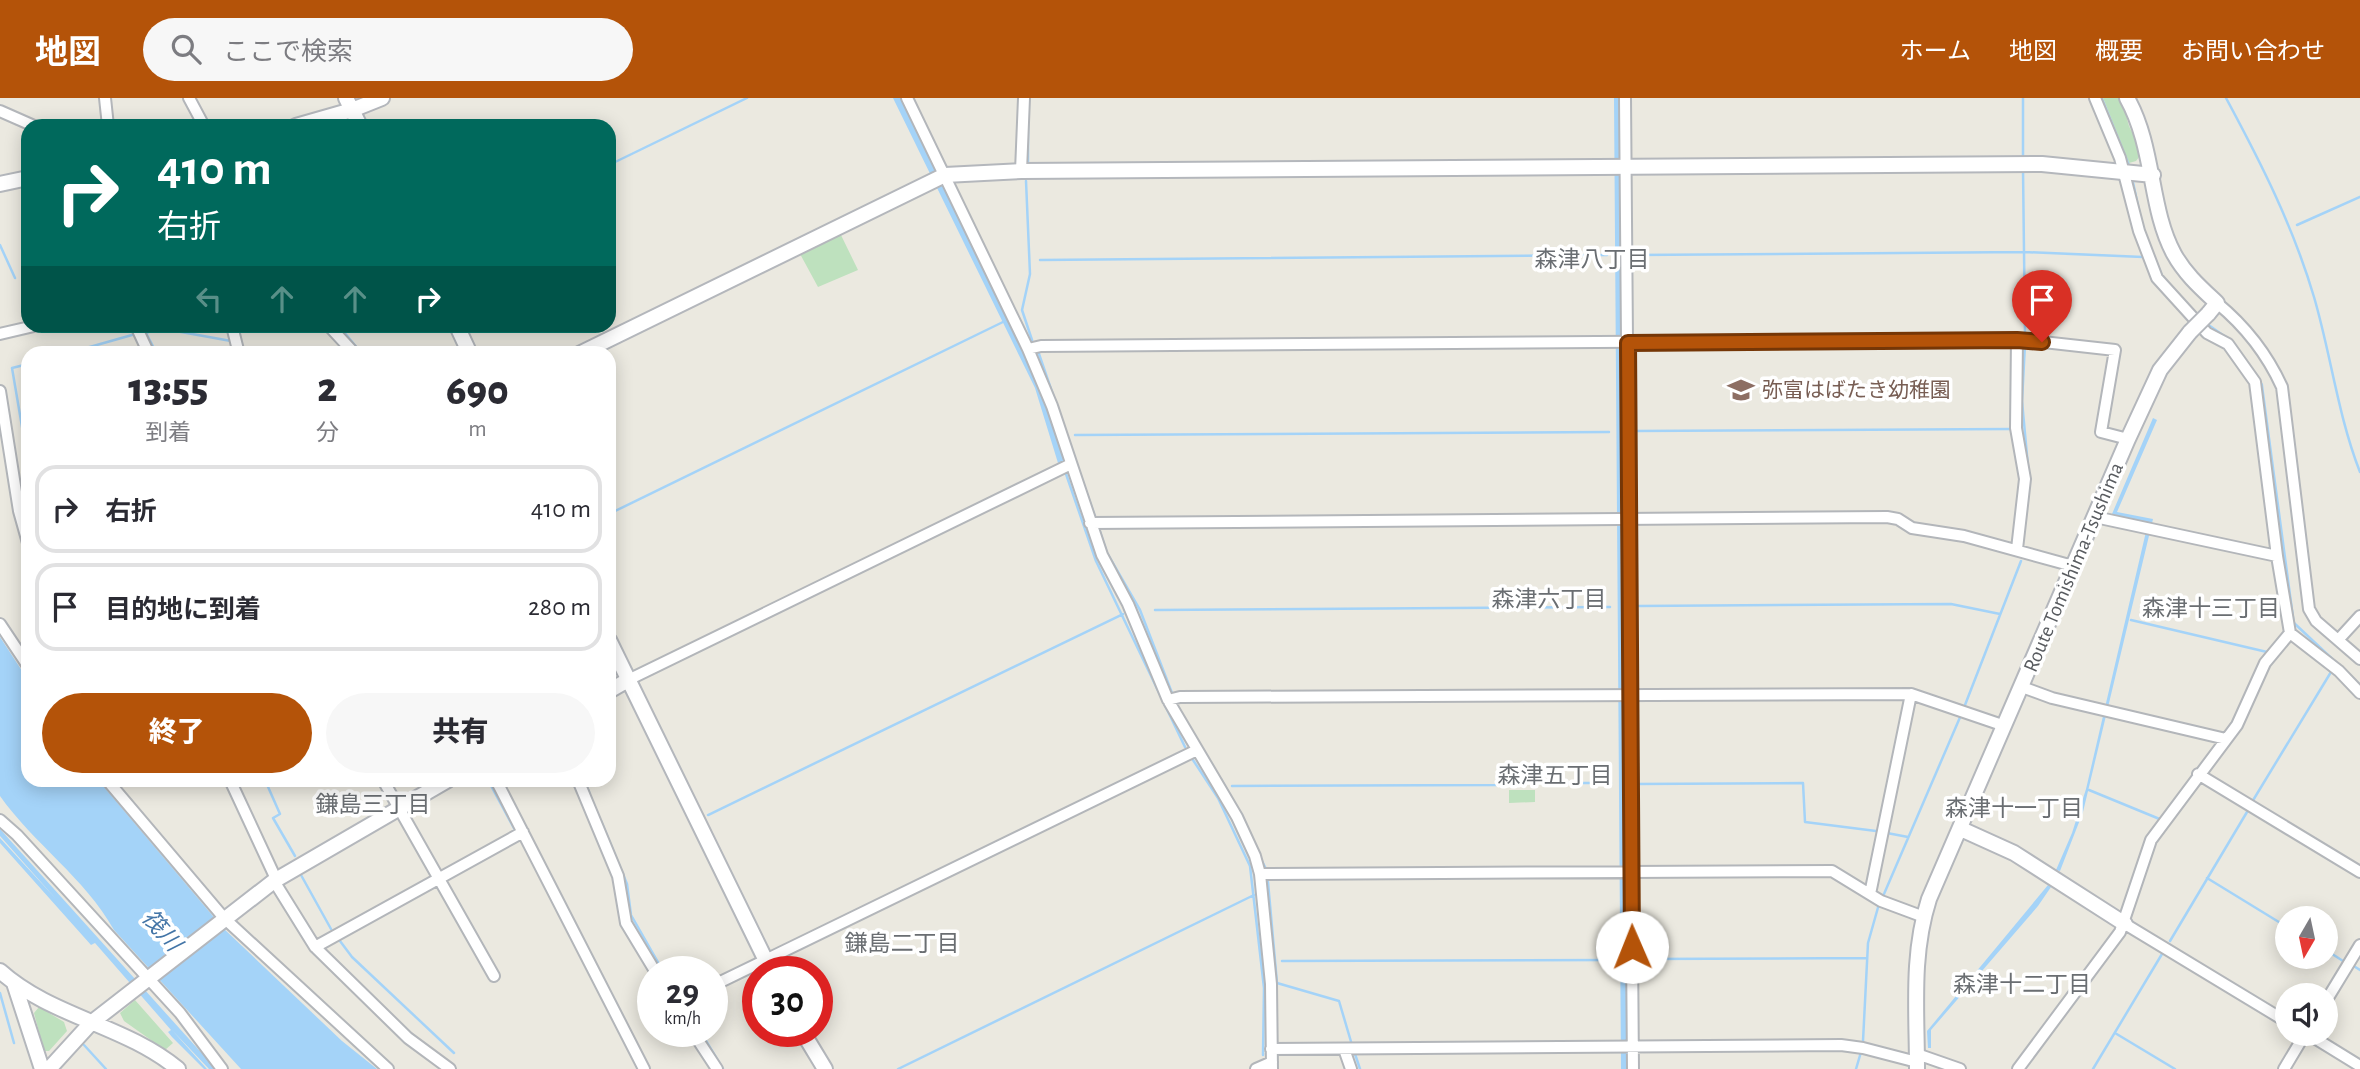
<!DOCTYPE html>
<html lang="ja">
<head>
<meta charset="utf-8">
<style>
  :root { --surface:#fff; --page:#f7f7f7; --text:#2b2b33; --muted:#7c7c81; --line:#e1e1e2; --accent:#b45309 }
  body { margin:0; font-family:"Alegreya Sans","Noto Sans JP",sans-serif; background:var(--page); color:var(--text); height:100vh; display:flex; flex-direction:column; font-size:26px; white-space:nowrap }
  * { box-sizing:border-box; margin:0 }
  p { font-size:23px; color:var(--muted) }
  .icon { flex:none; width:38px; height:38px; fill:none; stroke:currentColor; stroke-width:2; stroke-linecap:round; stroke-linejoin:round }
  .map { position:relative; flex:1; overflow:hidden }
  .details { position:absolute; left:21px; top:248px; width:595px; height:441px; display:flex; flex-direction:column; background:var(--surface); border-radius:21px; box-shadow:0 4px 18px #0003 }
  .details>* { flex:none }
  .guide { position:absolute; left:21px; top:21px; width:595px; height:214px; border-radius:21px; box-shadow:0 4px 18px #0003; background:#00695c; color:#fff; overflow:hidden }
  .needle { width:46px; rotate:189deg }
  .controls { position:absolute; left:2275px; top:808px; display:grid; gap:14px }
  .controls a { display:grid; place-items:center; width:63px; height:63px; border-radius:50%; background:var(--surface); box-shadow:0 4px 18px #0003; font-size:35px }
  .speed { position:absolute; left:637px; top:858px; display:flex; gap:14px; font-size:35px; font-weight:700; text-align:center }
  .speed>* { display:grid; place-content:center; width:91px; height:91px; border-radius:50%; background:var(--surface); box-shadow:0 4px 18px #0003; line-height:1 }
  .speed small { font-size:18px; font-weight:400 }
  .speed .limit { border:10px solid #d22; background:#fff; color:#111 }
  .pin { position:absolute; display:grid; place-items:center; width:60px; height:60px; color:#fff; margin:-72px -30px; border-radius:50% 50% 50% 0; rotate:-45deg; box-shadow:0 0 7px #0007 }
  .pin .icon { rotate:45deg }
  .me { position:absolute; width:77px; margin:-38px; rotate:359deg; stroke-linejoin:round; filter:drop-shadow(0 0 5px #0008) }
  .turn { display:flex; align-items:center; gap:24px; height:147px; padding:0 21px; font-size:32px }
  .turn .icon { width:91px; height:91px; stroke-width:2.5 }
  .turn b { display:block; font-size:49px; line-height:60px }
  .lanes { display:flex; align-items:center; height:66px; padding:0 21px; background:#0003; justify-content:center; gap:35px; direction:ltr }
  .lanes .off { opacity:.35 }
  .eta { display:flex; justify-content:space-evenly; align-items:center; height:119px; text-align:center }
  .eta b { font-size:42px; font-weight:800; line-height:49px }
  .cta { display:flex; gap:14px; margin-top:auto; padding:14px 21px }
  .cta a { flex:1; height:80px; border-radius:42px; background:var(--accent); color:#fff; font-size:28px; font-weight:800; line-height:80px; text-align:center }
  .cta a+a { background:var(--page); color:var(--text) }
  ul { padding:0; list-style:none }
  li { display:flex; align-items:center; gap:21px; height:88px; margin:0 14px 10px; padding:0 7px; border:4px solid var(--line); border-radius:21px }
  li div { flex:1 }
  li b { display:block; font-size:26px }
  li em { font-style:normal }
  header { display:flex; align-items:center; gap:42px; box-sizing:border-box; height:98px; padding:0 35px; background:var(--accent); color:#fff }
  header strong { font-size:33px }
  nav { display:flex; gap:38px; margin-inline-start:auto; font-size:24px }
  .search { width:490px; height:63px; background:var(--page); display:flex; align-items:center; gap:18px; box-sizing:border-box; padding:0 24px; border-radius:38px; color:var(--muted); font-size:26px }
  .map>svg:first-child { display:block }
</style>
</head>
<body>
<header>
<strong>地図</strong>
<div class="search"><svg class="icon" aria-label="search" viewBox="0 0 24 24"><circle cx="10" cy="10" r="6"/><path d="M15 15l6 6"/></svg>ここで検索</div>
<nav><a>ホーム</a><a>地図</a><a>概要</a><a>お問い合わせ</a></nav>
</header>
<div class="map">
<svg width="2360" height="971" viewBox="0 0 2360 971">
  <rect width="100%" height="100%" fill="#ebe9e0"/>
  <path fill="#bee1be" d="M2103 0H2121C2125 9 2126 18 2129 28 2134 41 2149 48 2136 63L2129 65Z
    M840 135 858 172 818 189 799 154Z
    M1509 692H1535V704L1509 705Z
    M135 902 173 945 165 952 124 923 120 915Z
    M39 909 64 924 67 933 49 953H44L34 915Z"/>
  <path fill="#a4d3f8" d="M893 0H900L1037 282 1064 363 1058 365 1035 290Z
    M1614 0H1620L1628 971H1621Z
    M2098 0H2103L2131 69 2144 130 2163 177 2195 216 2232 242 2263 286 2295 525 2292 526 2261 294 2160 178Z
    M2153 320 2157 322 2117 414 2153 421 2083 714 2060 773 2056 772 2072 735 2086 691 2148 425 2112 416Z
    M0 539 28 582V682L99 683 223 830 342 943 377 971H241L114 832C85 780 33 745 0 698Z
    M0 731 216 971H209L172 932 207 971H204L172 939 168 934 171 932 95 845 91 847 0 745V740L56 801 0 738Z
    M2048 787 2051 789 2038 808 1931 932V950H1928L1927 933Z"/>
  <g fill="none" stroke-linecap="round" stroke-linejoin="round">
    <path stroke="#a4d3f8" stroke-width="2.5" d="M2023 0V59
      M2226 0C2261 65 2293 128 2314 199 2331 257 2338 318 2360 374
      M609 67 747 0
      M1028 67V24
      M2023 71 2025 236
      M1026 83 1030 176 1022 212 1032 242
      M2297 127 2360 99
      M0 147 15 180
      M1634 157 2024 154 2143 159
      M1040 162 1607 157
      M348 228 344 234 362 256
      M2025 246 2022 303 2029 379
      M65 256 132 237
      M157 256 146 235 159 230 231 243
      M1039 256 1095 419
      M28 266 12 270 28 364
      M1633 333 2011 331
      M1075 337 1609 334
      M1066 376 1096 463 1185 649
      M609 416 1005 223
      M1099 431 1107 455 1140 512 1172 595
      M1638 508 1951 506 2000 516
      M1155 512 1610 509
      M2131 522 2267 554
      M2294 525 2360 587
      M1965 607 2021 463
      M1193 662 1218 700 1250 768 1264 890 1263 957
      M1221 681 1230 697
      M265 682 280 716 273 720 295 758
      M488 682 516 734
      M584 682 589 694
      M1635 686 1803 685 1805 724 1876 733
      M1232 688 1498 687 1500 674 1504 673H1540L1541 685H1611
      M2089 692 2162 722
      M2252 704 2331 574
      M708 717 1123 516
      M601 723 627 786 631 817 663 873
      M1887 735 1908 739
      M1260 759 1265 769
      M301 777 331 831
      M2207 780 2287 829
      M1268 784 1277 885 1339 903 1352 947
      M1884 796 1961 617
      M340 843 352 859 454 955
      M2170 843 2247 714
      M2326 852 2343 863
      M1639 861 1867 860
      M1282 863 1614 862
      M2352 867 2360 872
      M0 895 14 945
      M700 933 723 971
      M2115 935 2175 971
      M1863 943 1868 845 1879 806
      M84 947 106 971
      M1355 956 1360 971
      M898 971 1254 797
      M1856 971 1861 954
      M2093 971 2162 856"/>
    <defs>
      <path id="street" d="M105 0 108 28
        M189 0 204 28
        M907 0 1028 251 1052 308 1102 457 1128 506 1168 602 1237 719 1255 758 1260 776 1271 886 1272 971
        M1625 0 1633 971
        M2095 0 2120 60 2139 133 2157 180 2207 235 2228 246 2255 284 2277 458
        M0 13 34 28
        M1021 73 1024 0
        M2217 205C2245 228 2267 256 2282 289L2309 511 2316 523 2360 561
        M136 228 149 256
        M232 228 239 256
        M329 228 355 256
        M0 236 34 228
        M2017 241 2016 330 2025 381 2017 451
        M1028 251 1041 248 2017 241 2115 252 2101 334 2128 341
        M0 293 19 413 28 445
        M1090 425 1887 419 1898 421 1912 430 1964 438 2073 468
        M0 526 28 568
        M2290 535 2339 573 2360 595
        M2339 541 2360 518
        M628 582 1069 367
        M2022 589 2052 600 2226 641
        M1168 602 1180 599 1911 596 2005 628
        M2198 676 2360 774
        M107 682 224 820 388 971
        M230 682 276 781
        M383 682 494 878
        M496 682 644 971
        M578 682 618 778 626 825 655 873
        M0 722 17 737 180 915 222 971
        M1260 776 1832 773 1881 803 1924 819
        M274 783 315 849 408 940 450 971
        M1870 796 1911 596
        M2125 826 2287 924
        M315 849 523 734
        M712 888 1195 653
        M2326 903 2360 847
        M692 933 717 971
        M2308 936 2360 968
        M1271 951 1841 947 1863 950 1917 964
        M1344 951 1351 971
        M1917 956 1960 971
        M1256 971 1272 964
        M2018 971 2120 834 2151 742 2237 627 2265 565 2290 535 2277 458 2095 419
        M2284 971 2305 936"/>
      <path id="secondary" d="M346 0 360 28
        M2127 0C2155 50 2149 110 2174 156 2185 176 2201 190 2217 205L2208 216
        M296 28 352 12 382 0
        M0 86 28 80
        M457 228 470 256
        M579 256 945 77 1021 73 2042 66 2153 77
        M609 542 771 873
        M609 593 628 582
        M1961 731 2014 755 2125 826
        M0 873C51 919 125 927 178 971
        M14 885 42 971
        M802 933 825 971
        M49 971 91 925 274 783 448 682
        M1917 971C1917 913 1911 857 1929 801L2128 341 2160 272 2190 234"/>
    </defs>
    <use href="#street" stroke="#b3b6ba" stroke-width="14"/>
    <use href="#secondary" stroke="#b4b7bc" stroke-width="18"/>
    <use href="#street" stroke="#fff" stroke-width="10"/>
    <use href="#secondary" stroke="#fff" stroke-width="14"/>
    <defs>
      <path id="secondary-bridge" d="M2190 234 2208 216"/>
    </defs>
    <use href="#secondary-bridge" stroke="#b4b7bc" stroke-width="18" stroke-linecap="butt"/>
    <use href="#secondary-bridge" stroke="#fff" stroke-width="14"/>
  </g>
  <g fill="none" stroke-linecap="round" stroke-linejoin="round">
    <defs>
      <path id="route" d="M1632 849 1628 245 2017 242 2042 244"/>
    </defs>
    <use href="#route" stroke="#753606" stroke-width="18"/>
    <use href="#route" stroke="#b45309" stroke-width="12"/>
  </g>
  <defs>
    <symbol id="school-bare" viewBox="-9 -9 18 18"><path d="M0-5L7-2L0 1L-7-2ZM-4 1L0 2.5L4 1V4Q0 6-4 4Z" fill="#8d6e63" stroke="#fff" stroke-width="2.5" paint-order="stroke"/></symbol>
  </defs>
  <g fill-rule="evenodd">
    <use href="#school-bare" x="1722" y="273" width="38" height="38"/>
  </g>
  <g text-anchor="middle" stroke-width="7" stroke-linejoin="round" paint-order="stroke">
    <g font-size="21" fill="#785e54" stroke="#fff" text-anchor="start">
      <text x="1762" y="299">弥富はばたき幼稚園</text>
    </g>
    <g font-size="21" fill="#595c60" stroke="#fff">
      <text transform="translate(2073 469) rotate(-67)" y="7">Route Tomishima-Tsushima</text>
    </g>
    <g font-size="23" fill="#6a6e72" stroke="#fff">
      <text x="1592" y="169">森津八丁目</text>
      <text x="1549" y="509">森津六丁目</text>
      <text x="2211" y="518">森津十三丁目</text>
      <text x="1555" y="685">森津五丁目</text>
      <text x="373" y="714">鎌島三丁目</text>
      <text x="2014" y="718">森津十一丁目</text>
      <text x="902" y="853">鎌島二丁目</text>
      <text x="2022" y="894">森津十二丁目</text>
    </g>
    <g font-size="23" font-style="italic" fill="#4375a7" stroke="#fff">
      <text transform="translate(162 832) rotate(49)" y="8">筏川</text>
    </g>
  </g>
</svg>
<div class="controls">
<a><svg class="needle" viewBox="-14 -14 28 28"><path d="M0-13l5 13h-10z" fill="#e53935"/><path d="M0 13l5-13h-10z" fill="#7c7c81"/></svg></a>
<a><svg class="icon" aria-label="sound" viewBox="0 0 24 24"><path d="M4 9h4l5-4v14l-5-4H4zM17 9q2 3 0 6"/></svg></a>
</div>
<div class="speed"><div>29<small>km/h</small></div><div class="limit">30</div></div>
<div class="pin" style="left:2042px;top:244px;background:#d93025"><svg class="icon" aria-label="arrive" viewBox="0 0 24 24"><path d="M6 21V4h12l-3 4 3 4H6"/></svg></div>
<svg class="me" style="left:1632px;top:849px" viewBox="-20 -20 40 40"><circle r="19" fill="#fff"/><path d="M0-13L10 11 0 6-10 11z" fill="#b45309"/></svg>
<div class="guide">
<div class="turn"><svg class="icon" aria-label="right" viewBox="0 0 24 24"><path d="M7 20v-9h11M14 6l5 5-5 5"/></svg><div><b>410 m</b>右折</div></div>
<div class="lanes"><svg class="icon off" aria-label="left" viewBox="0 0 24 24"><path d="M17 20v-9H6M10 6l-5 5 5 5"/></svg><svg class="icon off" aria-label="ahead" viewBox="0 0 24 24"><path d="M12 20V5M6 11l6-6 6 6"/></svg><svg class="icon off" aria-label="ahead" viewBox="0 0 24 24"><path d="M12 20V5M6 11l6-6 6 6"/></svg><svg class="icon" aria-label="right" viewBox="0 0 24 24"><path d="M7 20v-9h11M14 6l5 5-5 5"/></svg></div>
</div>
<section class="details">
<div class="eta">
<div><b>13:55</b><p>到着</p></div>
<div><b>2</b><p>分</p></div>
<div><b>690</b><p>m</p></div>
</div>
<ul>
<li><svg class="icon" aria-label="right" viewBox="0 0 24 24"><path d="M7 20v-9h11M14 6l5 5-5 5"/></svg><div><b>右折</b></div><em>410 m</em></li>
<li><svg class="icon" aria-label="arrive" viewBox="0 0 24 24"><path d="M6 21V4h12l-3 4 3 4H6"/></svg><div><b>目的地に到着</b></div><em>280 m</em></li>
</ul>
<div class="cta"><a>終了</a><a>共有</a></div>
</section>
</div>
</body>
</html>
